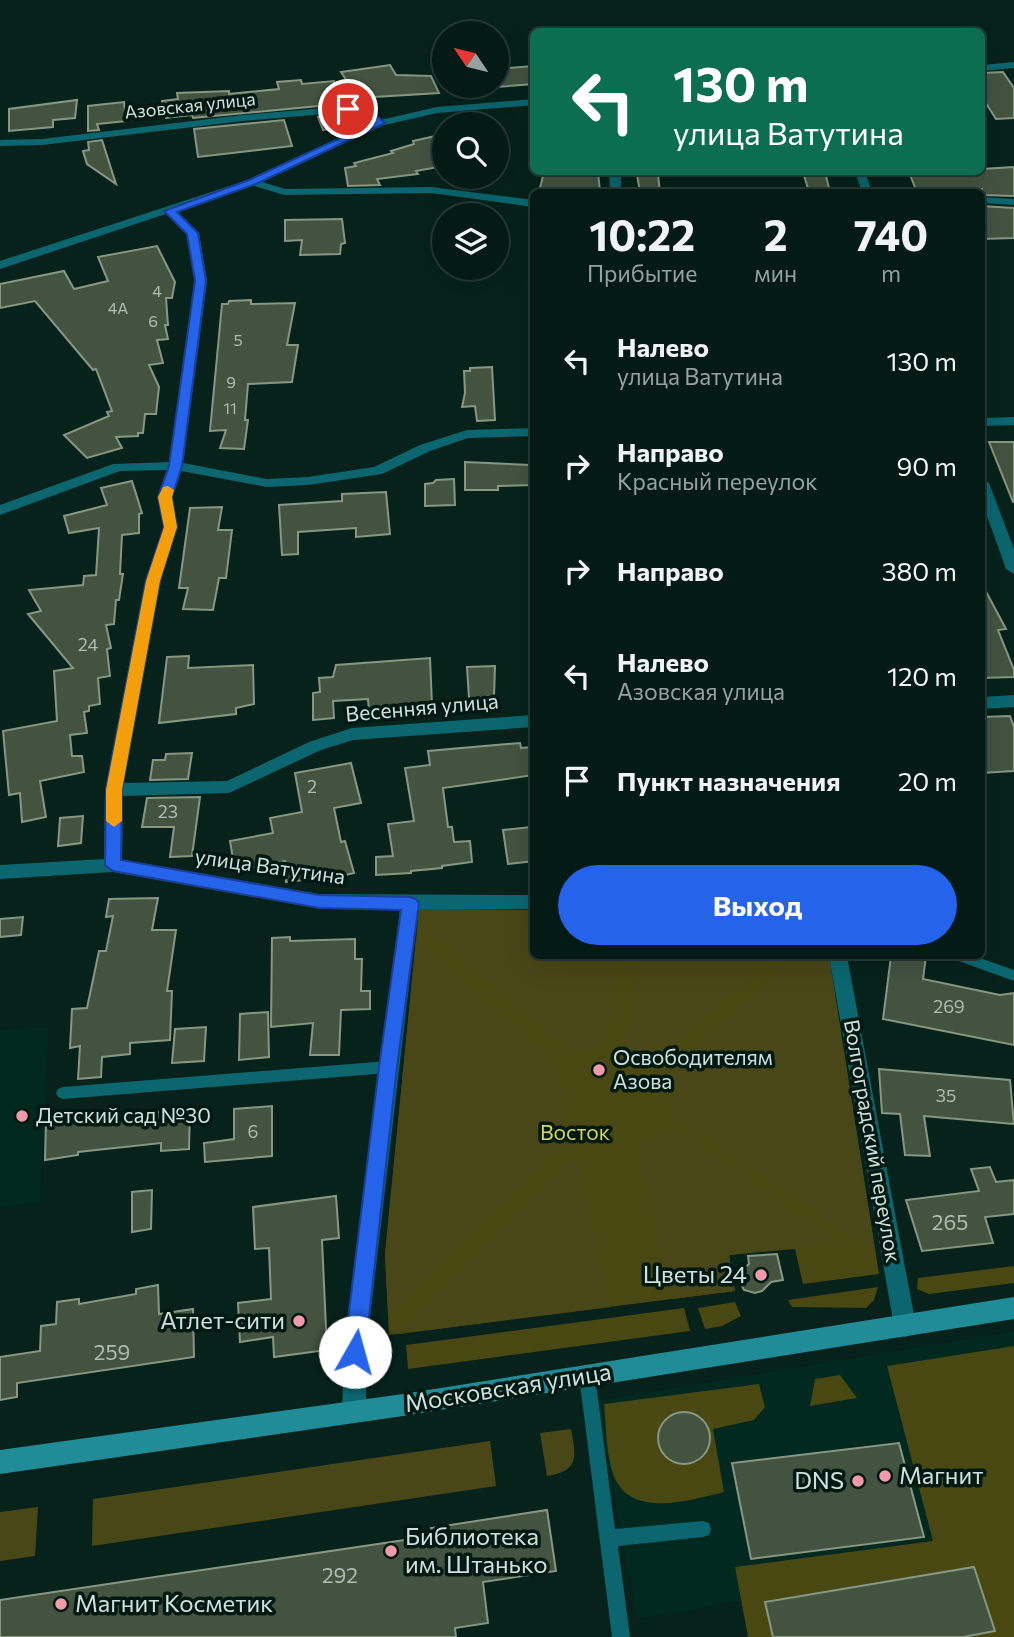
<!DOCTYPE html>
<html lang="ru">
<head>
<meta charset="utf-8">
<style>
  :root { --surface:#041a14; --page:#122722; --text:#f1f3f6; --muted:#97a1a0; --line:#253834; --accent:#2563eb }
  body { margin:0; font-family:Commissioner,sans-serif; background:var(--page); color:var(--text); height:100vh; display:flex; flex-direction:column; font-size:26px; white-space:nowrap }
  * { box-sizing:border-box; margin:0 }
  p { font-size:23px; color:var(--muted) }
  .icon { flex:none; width:38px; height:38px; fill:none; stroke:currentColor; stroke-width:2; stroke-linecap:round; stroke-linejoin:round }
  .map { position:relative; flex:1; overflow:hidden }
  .panel { position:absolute; left:530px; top:189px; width:455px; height:770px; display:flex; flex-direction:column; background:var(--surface); border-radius:10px; box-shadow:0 7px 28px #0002,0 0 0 2px var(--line) }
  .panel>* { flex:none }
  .hud { position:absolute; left:530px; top:28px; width:455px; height:147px; border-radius:10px; box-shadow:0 7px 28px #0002,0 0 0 2px var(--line); background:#0b6e4f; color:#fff; overflow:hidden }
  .needle { width:46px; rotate:305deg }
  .tools { position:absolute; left:432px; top:21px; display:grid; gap:14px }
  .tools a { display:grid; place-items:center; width:77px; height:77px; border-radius:50%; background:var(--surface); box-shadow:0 7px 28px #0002,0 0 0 2px var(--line); font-size:35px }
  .pin { position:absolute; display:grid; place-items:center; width:60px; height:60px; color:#fff; margin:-30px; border:4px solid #fff; border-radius:50%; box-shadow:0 2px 7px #0007 }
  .me { position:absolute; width:77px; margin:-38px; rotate:7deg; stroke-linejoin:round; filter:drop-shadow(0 0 5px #0008) }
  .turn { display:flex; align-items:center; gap:24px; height:147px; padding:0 28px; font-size:32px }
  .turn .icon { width:91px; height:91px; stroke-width:2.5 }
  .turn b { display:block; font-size:49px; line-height:60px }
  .eta { display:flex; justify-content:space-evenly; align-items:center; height:119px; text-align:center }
  .eta b { font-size:42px; font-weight:700; line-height:49px }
  .cta { display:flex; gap:14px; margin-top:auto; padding:14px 28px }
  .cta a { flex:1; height:80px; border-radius:42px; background:var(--accent); color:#fff; font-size:28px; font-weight:700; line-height:80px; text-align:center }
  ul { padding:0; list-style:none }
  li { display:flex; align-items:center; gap:21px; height:105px; padding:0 28px }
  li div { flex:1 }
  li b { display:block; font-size:26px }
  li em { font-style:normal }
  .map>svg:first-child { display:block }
</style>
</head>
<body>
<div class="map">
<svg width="1014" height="1637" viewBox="0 0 1014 1637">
  <rect width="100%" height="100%" fill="#06221b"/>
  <path fill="#01291f" d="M49 1027 40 1202 0 1207V1030Z
    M1014 1331V1551L638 1619 595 1401Z"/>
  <path fill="#494712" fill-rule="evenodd" d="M419 909 534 910V956H829L879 1274 803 1284 795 1249 729 1255 735 1291 389 1335 385 1254Z
    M1014 1266V1283L929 1294 917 1289 918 1278Z
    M878 1287 874 1300 866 1308 792 1307 788 1300Z
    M735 1302 741 1316 722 1326 705 1329 698 1308Z
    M684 1308 690 1331 408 1369 406 1345Z
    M1014 1346V1637H748L735 1567 933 1541 887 1366Z
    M840 1375 857 1398 810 1406 815 1379Z
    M759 1384 765 1407 754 1420 713 1429 724 1492C691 1500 629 1520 613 1474 606 1452 606 1427 604 1404ZM678 1412C698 1414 719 1433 705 1454 682 1487 629 1431 678 1412Z"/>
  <path fill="#494718" d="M419 909 534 910V956H622L606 1046 574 1054 418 921Z
    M416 939 556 1061 574 1136 388 1315 385 1254Z
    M641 956H775L659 1059 626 1048Z
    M798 956H829L875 1251 674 1115 664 1076Z
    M678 1130 839 1243 729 1255 735 1291 672 1299 637 1140Z
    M577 1156 611 1307 399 1334Z
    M571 1429C576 1456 580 1471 547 1476L540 1433Z
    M490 1441 496 1486 92 1546 93 1499Z
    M38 1507 35 1556 0 1561V1512Z"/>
  <path fill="#435340" stroke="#869782" stroke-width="2" d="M390 65 396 75 431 76 439 93 358 98 341 72Z
    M534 66V84L497 87V69Z
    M1003 72 1014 88V118L996 119 982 97V73Z
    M301 80 302 84 334 81 339 104 193 118 192 115 166 118 162 101 178 99 177 93 229 91V94L279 89 277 82Z
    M77 100 75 118 53 120V127L9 131V109Z
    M124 102 126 121 97 124 99 130 88 131V106Z
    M341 115 344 127 323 130 318 117Z
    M284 120 292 146 198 157 194 129Z
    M444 134V166L416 171 418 174 377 179 380 185 348 186 345 168 356 166 354 163 393 153 391 151 414 144 413 141Z
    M102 140 116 184 87 164 83 151 89 150 88 142Z
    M1014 167V196L982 195V189L969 190 968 188 916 190 909 172H982V169Z
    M544 172H598L600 192 540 188Z
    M803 172H825L830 192H809Z
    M637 175H658L660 192H640Z
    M982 206 1014 208V238L982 239Z
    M342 219 345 243 341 244 340 254 300 255 302 240 285 241V220Z
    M157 246 175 282 172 298H166L168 325H165L168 339 157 340 163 363 149 365 159 387 156 414H145L143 433H138V436L116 437 122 448 87 458 64 435 109 416 107 412 112 411 96 369 93 370 35 301 0 308V284L64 271 74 289 108 281 98 257Z
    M251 300V304L295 303 287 345H298L292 382 248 384 245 420H248L244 449 220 448 226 430 210 431 222 304H228L229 301Z
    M492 367 495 420 477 421 475 406 462 407 465 393 464 371H470V368Z
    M989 442H1014V502H1013Z
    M465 462 531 465 533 485 498 486V490H465Z
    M454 479 455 505 425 506V484L433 483 436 480Z
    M132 481 142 513 139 514V533L122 535 120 574H123L119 600H116L114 624 106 625 111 648 107 649 110 676 98 678 100 704 89 706V711L84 712 87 733 70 735 72 756H82L84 772 40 781 46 817 22 822 20 793 9 795 3 731 57 721 54 671 73 668 28 614 41 611 29 590 83 585 84 576 96 575 99 528 69 533 64 516 107 505 101 488Z
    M386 492 390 534 356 537V528L298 532V554L282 555 279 505 342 501V494Z
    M222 507 218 530H232L226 578H219L213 610 183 609 188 588H179L190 508Z
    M982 584 1006 629 998 630 1014 670V677L982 678Z
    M189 656 188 668 253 665 254 704 236 708V714L159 723 167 657Z
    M430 658 432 705 369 712 368 699 333 701 334 718 313 720V693L320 692 319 678 333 677 336 665Z
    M495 666 494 696 469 698 467 667Z
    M1010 716 1014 727V771L982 773V717Z
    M520 743 521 748 534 747V775L443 788 448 827H452L454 842 470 841 472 862 442 866V868L411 871V873L376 875V857L393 856 388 824 414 821 405 768 430 765 428 751Z
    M192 753 188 779 150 780 153 760H165L166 754Z
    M351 763 361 803 334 808 341 842 345 841 354 873 315 882 314 879 286 882 285 861 235 871 230 841 273 833 270 818 302 812 295 773Z
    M200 797 192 856 170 857 174 827H142L147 798Z
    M83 816 81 843 58 846 60 818Z
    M531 827 534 861 508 864 503 830Z
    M158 898 152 930H176L167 991H172L170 1040 130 1043V1054L102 1057 101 1077 78 1079 80 1046 70 1048 72 1009 87 1008 99 951H106L113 916 106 917 109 899Z
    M23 917 21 935 0 937V919Z
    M290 937V941L355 939V959H362L361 991H370V1009L341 1010 339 1055H310L313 1023 271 1027 272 938Z
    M891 956H926L923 979 1000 995 1014 993V1045L883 1019Z
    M268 1012 269 1057 239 1060 240 1014Z
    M206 1027 204 1061 172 1063 175 1029Z
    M879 1069 1010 1080 1014 1124 924 1116 930 1156 905 1155 900 1114 882 1113Z
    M272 1106V1156L205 1162 204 1143 234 1139V1109Z
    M190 1109 189 1149 161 1151V1143L78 1152V1155L45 1160 46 1118 79 1113V1120Z
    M990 1167 996 1182 1014 1180V1214L985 1217 993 1243 922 1251 906 1200 979 1191 971 1169Z
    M152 1190 151 1229 132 1232V1192Z
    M336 1196 339 1238 322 1240 327 1350 274 1357 273 1337 240 1342 238 1303 271 1299 269 1248 255 1249 253 1207Z
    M777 1254 783 1280 771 1282 762 1291 755 1293 744 1290 738 1278 741 1271 749 1264 748 1256Z
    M158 1285 159 1314 193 1309 194 1357 17 1383V1397L0 1400V1357L40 1351 41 1326 56 1324 57 1302 79 1299V1304L136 1294V1289Z
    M658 1438a26 26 0 1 1 52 0a26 26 0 1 1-52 0Z
    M899 1443 924 1537 751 1559 732 1463Z
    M547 1510 556 1571 483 1582 488 1623 455 1628 456 1637H0V1600L432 1536 431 1528Z
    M974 1567 995 1631 963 1637H773L765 1602Z"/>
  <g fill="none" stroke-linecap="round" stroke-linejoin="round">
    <path fill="#0b666f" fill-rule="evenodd" d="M954 956H974L1014 970V981L956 960Z
      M388 1061 393 1063 395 1067 393 1071 388 1073 63 1099 58 1097 56 1093 58 1089 63 1087Z
      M587 1368 593 1370 595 1376 615 1529 703 1521 709 1523 711 1529 709 1535 703 1537 618 1546 630 1637H612L579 1376 581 1370Z"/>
    <path fill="#0b666f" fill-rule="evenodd" d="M348 106 372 111 385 123 376 125 364 116 348 112 243 121 42 145 0 146V140L42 139 243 115Z
      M609 172H621V192H610Z
      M855 172H865L872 192H862Z
      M252 179 285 189 431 187 534 200V207L431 193 284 195 248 184 246 182Z
      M982 197 1014 199V205L982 203Z
      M169 207 199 233 207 281 183 463 267 479 308 477 374 467 420 445 467 430 534 428V436L468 438 430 451 382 474 308 485 267 487 181 471 172 497 178 527 161 581 124 783 227 781 309 742 352 728 534 715V727L353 740 321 750 229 793 123 796 122 860 319 894 534 895V909H418L366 1352V1411L362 1419 354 1423 346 1419 342 1411 344 1352 400 909 319 908 113 872 0 879V865L104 859 105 790 145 581 164 527 158 497 167 470 120 471 0 515V505L113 464 170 462 195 281 187 234 163 211Z
      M1014 417V425L982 426V418Z
      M982 479 989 483 1014 549V574L1006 569 982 502Z
      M1014 695V707L982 709V697Z
      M829 956H847L916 1326 913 1334 905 1337 897 1334 894 1326Z"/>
    <path fill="#0b666f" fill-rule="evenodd" d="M1014 62V68L982 71V65Z
      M534 99V105L437 113 384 125 256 184 0 269V261L248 180 376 121 437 107Z"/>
    <path fill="#208c98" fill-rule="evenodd" d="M1014 1297V1319L403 1416 0 1474V1450L403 1394Z"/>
  </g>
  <path fill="#2563eb" stroke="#184099" stroke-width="2" d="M348 106 371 111 385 123 256 184 177 212 198 233 206 281 182 466 172 497 177 527 160 581 122 790 121 860 319 895 410 897 416 899 419 903 397 1067 365 1352 362 1359 355 1362 347 1359 344 1352 379 1067 401 910 319 908 113 871 105 865 106 790 146 581 164 527 158 497 169 466 195 281 187 234 164 211 249 180 373 123 365 115 344 111V107Z"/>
  <path fill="#f59e0b" d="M168 486 174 490 172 497 177 527 160 581 122 790V821L114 827 106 821V790L146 581 164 527 158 497 163 487Z"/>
  <g fill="#f39aaa" stroke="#001912" stroke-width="2.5">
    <circle cx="599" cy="1070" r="7"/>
    <circle cx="22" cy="1116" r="7"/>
    <circle cx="761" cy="1275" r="7"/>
    <circle cx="299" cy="1321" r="7"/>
    <circle cx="885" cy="1476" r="7"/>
    <circle cx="858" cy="1481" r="7"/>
    <circle cx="391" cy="1551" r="7"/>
    <circle cx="61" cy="1604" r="7"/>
  </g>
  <g text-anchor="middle" stroke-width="7" stroke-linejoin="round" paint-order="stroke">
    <g font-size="16" fill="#aebdb4">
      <text x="157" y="297">4</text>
      <text x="118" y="314">4А</text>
      <text x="153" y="327">6</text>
      <text x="238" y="346">5</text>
      <text x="231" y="388">9</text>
      <text x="230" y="414">11</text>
    </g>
    <g font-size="18" fill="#d1e0db" stroke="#001912">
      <text transform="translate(190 106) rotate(-6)" y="6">Азовская улица</text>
    </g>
    <g font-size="18" fill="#aebdb4">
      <text x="88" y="651">24</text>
      <text x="312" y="793">2</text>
      <text x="168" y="818">23</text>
      <text x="949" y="1013">269</text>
      <text x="946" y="1102">35</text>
      <text x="253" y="1138">6</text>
    </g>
    <g font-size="21" fill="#d1e0db" stroke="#001912">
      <text transform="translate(422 708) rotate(-5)" y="7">Весенняя улица</text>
      <text transform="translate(270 867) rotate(8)" y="7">улица Ватутина</text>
      <text transform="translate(872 1141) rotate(80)" y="7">Волгоградский переулок</text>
    </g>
    <g font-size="21" fill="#d1e0db" stroke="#001912" text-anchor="start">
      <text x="613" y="1065">Освободителям<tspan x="613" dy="24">Азова</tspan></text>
      <text x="36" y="1123">Детский сад №30</text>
    </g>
    <g font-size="21" fill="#d8d35b" stroke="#001912">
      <text x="575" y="1140">Восток</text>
    </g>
    <g font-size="21" fill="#aebdb4">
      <text x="950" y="1230">265</text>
      <text x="112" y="1360">259</text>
      <text x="340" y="1583">292</text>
    </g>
    <g font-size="24" fill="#d1e0db" stroke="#001912" text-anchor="end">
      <text x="747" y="1283">Цветы 24</text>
      <text x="285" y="1329">Атлет-сити</text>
      <text x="899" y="1484" text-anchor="start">Магнит</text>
      <text x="844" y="1489">DNS</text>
      <text x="405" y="1545" text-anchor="start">Библиотека<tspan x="405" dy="28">им. Штанько</tspan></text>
      <text x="75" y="1612" text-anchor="start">Магнит Косметик</text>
    </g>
    <g font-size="24" fill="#d1e0db" stroke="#001912">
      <text transform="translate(508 1388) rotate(-9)" y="8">Московская улица</text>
    </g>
  </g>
</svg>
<div class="tools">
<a><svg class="needle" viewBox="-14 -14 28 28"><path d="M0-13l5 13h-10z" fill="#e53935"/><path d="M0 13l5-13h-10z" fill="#97a1a0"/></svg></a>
<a><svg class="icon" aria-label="search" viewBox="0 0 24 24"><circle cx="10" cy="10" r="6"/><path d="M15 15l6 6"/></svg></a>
<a><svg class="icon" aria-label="layers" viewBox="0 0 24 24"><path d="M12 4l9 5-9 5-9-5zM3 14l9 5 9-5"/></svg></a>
</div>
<div class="pin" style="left:348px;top:109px;background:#d93025"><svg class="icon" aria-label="arrive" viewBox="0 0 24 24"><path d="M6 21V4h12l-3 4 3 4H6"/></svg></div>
<svg class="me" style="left:355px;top:1352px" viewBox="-20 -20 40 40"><circle r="19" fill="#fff"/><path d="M0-13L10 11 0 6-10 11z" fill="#2563eb"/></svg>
<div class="hud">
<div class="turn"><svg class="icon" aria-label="left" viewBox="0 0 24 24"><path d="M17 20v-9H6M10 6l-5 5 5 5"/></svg><div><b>130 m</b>улица Ватутина</div></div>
</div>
<section class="panel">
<div class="eta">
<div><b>10:22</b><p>Прибытие</p></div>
<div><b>2</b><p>мин</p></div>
<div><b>740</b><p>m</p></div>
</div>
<ul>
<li><svg class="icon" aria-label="left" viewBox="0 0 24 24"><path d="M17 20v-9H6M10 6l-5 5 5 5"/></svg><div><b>Налево</b><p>улица Ватутина</p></div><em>130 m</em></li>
<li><svg class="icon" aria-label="right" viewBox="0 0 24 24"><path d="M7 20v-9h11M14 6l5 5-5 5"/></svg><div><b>Направо</b><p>Красный переулок</p></div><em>90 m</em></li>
<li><svg class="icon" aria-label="right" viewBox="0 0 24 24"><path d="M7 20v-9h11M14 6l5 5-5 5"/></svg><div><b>Направо</b></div><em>380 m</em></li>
<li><svg class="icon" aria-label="left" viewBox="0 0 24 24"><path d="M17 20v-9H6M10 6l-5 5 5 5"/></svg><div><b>Налево</b><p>Азовская улица</p></div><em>120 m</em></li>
<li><svg class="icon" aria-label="arrive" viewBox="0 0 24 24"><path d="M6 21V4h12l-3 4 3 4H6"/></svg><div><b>Пункт назначения</b></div><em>20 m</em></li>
</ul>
<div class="cta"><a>Выход</a></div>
</section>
</div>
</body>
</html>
